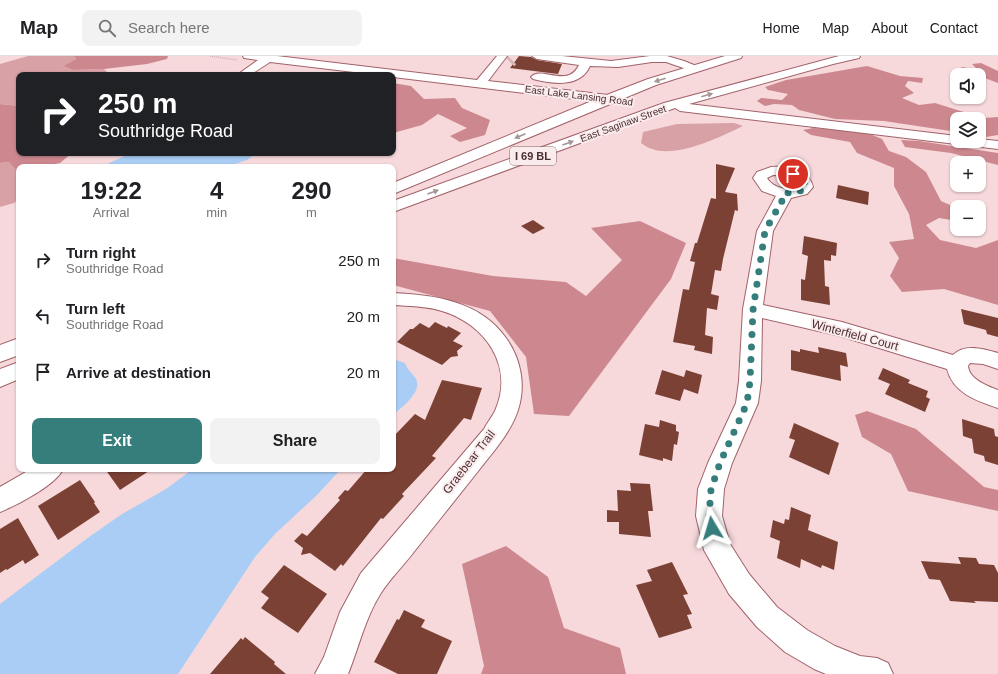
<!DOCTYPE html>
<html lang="en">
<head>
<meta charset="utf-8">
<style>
  :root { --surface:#fff; --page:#f2f2f2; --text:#202124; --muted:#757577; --line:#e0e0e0; --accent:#367e7c }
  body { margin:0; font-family:Arial,sans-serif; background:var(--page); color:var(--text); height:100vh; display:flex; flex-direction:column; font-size:15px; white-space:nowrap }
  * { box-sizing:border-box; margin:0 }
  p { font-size:13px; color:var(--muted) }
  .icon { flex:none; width:22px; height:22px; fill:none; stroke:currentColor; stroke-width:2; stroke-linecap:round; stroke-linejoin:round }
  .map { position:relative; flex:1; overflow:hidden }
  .panel { position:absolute; left:16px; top:108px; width:380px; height:308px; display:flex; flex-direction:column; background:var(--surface); border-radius:8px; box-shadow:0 1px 3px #0004 }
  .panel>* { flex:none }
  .guide { position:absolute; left:16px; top:16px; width:380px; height:84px; border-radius:8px; box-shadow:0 1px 3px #0004; background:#202124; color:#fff; overflow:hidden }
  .buttons { position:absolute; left:950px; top:12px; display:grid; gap:8px }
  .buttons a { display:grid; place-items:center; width:36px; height:36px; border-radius:8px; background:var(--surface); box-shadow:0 1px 3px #0004; font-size:20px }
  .pin { position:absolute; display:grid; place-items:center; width:34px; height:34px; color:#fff; margin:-17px; border:2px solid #fff; border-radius:50%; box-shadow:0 1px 4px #0007 }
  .me { position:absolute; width:44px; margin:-22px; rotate:353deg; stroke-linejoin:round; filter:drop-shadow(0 0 3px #0008) }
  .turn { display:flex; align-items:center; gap:14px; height:84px; padding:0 16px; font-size:18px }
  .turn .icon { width:52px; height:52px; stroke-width:2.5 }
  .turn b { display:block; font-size:28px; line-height:34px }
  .eta { display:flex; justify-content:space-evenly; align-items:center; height:68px; text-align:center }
  .eta b { font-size:24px; font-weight:800; line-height:28px }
  .button { display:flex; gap:8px; margin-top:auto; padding:8px 16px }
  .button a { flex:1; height:46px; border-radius:8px; background:var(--accent); color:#fff; font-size:16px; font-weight:800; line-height:46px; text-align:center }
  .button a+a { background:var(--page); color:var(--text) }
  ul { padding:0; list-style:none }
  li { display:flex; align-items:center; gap:12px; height:56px; padding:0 16px }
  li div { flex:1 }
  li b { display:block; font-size:15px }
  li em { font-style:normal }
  header { display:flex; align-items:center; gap:24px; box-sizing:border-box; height:56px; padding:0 20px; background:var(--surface); border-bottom:1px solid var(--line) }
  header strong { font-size:19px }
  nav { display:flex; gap:22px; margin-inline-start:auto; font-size:14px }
  .search { width:280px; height:36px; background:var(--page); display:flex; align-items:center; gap:10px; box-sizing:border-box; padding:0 14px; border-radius:8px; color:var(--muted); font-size:15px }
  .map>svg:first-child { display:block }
</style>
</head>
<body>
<header>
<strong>Map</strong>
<div class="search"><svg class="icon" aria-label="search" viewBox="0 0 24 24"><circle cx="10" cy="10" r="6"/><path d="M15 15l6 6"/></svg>Search here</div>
<nav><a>Home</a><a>Map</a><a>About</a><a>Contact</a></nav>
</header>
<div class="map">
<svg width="998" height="618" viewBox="0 0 998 618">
  <rect width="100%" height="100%" fill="#f7d9dc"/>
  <path fill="#d7a1a6" d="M28 0H74L76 3 63 10 73 14 104 13 110 19H19V50L0 48V8Z
    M734 67 743 70C720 81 678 102 652 93 648 92 644 89 641 87L643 76 677 68Z
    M9 106 19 116V143L14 147 0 151V107Z"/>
  <path fill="#cd888f" d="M74 0H168L167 3 147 8 104 13 73 14 63 10 76 3Z
    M981 7 998 15V27L960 13 962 11 978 14 972 8Z
    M867 10 900 20 923 22 922 27 908 25 905 30 914 37 902 42 919 49 935 47 983 62 998 61V79L986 81 979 80V63H957V76L884 65 835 63 799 54 792 49 774 48 765 50 757 45 761 42 782 44 788 38 768 34 765 31 786 24Z
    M393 27 411 30 424 43 455 42 462 52 490 64 485 79 460 86 450 80 467 72 438 58 422 69 393 77Z
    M0 48 19 50V97H72L60 107 38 111H19V115H17L9 106 0 107Z
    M813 72 865 76 882 83 889 95 906 101 926 116 941 145 957 152V165L939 162 926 169 940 184 976 192 998 184V249L944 233 902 236 890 220 899 202 889 186 914 183 909 158 894 130V112L857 97 850 86 811 79 803 74Z
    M901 84 919 85 998 97V109L951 97 905 91Z
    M640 165 686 187 671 223 569 360 534 358 526 301 490 255 393 229V202L493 220 566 226 586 240 622 204 591 172Z
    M867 355 916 373 984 431 998 434V455L908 435 891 398 862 381 855 359Z
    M506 490 548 521 564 572 620 592 626 618H481L484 610 462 508Z"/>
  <path fill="#aacdf5" d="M131 97H257L247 104 226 111H101Z
    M393 303 405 307C407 314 413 317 416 323 423 336 401 352 393 359Z
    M193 413H341L317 439 275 478 255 501 178 618H0V548L89 481 122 458 166 433Z"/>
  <path fill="#7c4135" d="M519 0 531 1 537 4 562 8 558 18 510 12Z
    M716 108 735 112 725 136 737 138 738 155 735 154 723 203 721 215 715 214 711 238 719 240 717 254 707 252 705 279 713 281 712 298 694 294 695 290 673 286 683 233 689 234 695 206 690 205 695 187H697L711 142 716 143Z
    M838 129 869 136 868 149 836 142Z
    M533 164 545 172 533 178 521 170Z
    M804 180 837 187 836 200 831 199V205L824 204 825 230 829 231 830 249 801 244V223L805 224 808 200 802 198Z
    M961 253 998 262V281L987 278 986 274 964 268Z
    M435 266 447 272 448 270 461 277 453 285 463 290 457 295 458 300 451 301 442 309 397 286 410 273H413L420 267 429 272Z
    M818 291 846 297 848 311 840 309 841 325 791 314V294L800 296V293L819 297Z
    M883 312 910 324 908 327 928 335 926 341 930 343 925 356 885 338 890 328 878 323Z
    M662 314 684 321 686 314 702 319 698 338 684 333 680 345 655 338Z
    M442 324 482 332 471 364 464 362 432 400 436 402 402 438 404 440 383 463 381 462 343 510 341 508 335 515 310 497 301 499 303 492 294 485 302 477 307 480 340 444 338 442 345 434 348 435 367 413H393V381L415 358 425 364Z
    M962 363 994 373 995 380 998 381V409L985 405 984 400 974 397 972 383 963 380Z
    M660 364 676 369V375L679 376 677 389 674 388 672 405 663 402V405L639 399 645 368 659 371Z
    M794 367 839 387 829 419 789 401 795 384 789 382Z
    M105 413H152L120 434Z
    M80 424 95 446 94 447 100 456 58 484 38 450Z
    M630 427 650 428 653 455H648L651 481 619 478V466H607V454L618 455 617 434 631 435Z
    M791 451 811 459 808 474 838 486 834 514 822 509 821 512 801 503 800 512 777 502 780 485 770 481 773 464 784 468 785 463 789 464Z
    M18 462 39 499 25 508 23 504 7 514 6 513 0 517V473Z
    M958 501 976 502 979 508 994 509 998 517V546L974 545 976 547 950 545 940 524 929 523 921 505 961 508Z
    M672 506 688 538 683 539 692 558 687 559 692 572 659 582 636 529 652 525 647 514Z
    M284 509 327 538 298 577 261 552 269 542 261 536Z
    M404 554 425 564 421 571 452 585 437 618H398L374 606 397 563 399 564Z
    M245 581 275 606 274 608 286 618H210L241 582 243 584Z"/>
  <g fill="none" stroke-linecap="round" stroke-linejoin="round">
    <path stroke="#d5b7ba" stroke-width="12" stroke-dasharray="12 6" stroke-linecap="butt" d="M510 6 512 4"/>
    <defs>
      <path id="minor" d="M243 0H277L477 24 497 0H507L488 25 608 39 612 40 614 43 612 46 608 47 393 21V19H379L270 6 250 19H237L258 4 244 2Z
        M532 0H562L611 5 650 0H667L684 5 699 11 700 13 695 16 666 6H652L618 11 590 10C580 32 553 28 533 23L531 21C541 9 568 33 579 9L537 3Z
        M771 111C787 110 809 113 813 131L807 138 791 142 773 175 763 249 842 266 953 299C965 287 984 293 998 297V313L983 308 970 307 968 310C969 323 987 330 998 334V352C977 345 953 337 947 313L840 280 762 262 761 325 758 347 732 407 724 433 722 460 730 488 749 518 777 551 807 574 835 590 860 600 877 602 888 607 893 618H826L814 613 785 596 757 571 729 538 704 494 696 460 698 433 708 407 736 347 739 325 743 253 757 175 776 140 762 135 753 122 757 116ZM773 119C782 119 796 120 798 130 789 136 773 132 767 122Z
        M393 237C435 239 480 245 506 282 521 303 526 329 518 354 511 376 493 396 479 414 457 442 435 469 413 497 403 510 390 523 381 537 365 562 359 591 348 618H315L324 601 340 556 361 517 484 373C487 367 492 361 495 355 515 310 485 268 442 255 426 250 409 250 393 249Z
        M31 413H63C56 429 17 449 0 456V431Z"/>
      <path id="major" d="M725 0H742L741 2 656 29 393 138V127L604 40 648 23Z
        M839 0H860L859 2 833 8 689 48 957 80V85H979V83L998 85V93L680 55 675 52 393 156V145L664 47Z
        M19 282V299L0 306V289Z
        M19 306V323L0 331V313Z"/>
    </defs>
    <use href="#minor" stroke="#a26269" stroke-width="2"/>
    <use href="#major" stroke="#a26269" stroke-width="2"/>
    <path stroke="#a6898c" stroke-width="1.5" stroke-dasharray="0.5 1.5" stroke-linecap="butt" d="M210 0 237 4"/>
    <use href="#minor" fill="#fff" fill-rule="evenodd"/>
    <use href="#major" fill="#fff" fill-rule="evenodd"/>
  </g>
  <defs><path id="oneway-solid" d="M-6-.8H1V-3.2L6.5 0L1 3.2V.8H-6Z"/></defs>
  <g fill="#a59698">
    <use href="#oneway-solid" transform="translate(660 24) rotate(163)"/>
    <use href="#oneway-solid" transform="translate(707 39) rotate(-16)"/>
    <use href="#oneway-solid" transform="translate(520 80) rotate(157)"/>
    <use href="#oneway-solid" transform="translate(568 87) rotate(-20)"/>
    <use href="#oneway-solid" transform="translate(433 136) rotate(-20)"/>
  </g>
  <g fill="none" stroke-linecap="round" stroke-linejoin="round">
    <path stroke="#367e7c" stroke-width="7" stroke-dasharray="0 12.6" d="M712 472 709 460 711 433 720 407 747 347 750 325 753 254 765 175 783 143 784 137 798 136 806 132 804 124 793 118"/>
  </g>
  <g text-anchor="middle" stroke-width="4" stroke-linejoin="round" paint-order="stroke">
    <g font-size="10" fill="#4b2e31" stroke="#faebec">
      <text transform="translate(579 39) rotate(7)" y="4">East Lake Lansing Road</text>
      <text transform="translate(623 67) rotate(-20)" y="4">East Saginaw Street</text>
    </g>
    <rect fill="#faebec" stroke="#806769" stroke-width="1" x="510" y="91" width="46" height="18" rx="3"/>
    <g font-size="11" font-weight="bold" fill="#4b2e31">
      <text x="533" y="104">I 69 BL</text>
    </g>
    <g font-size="12" fill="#4b2e31" stroke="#faebec">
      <text transform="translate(855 279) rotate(15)" y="4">Winterfield Court</text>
      <text transform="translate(469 406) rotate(-52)" y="4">Graebear Trail</text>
    </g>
  </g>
</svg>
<div class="buttons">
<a><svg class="icon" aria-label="sound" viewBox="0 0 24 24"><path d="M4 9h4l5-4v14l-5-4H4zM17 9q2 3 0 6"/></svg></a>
<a><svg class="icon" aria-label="layers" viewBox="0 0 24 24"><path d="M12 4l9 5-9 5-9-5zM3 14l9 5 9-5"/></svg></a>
<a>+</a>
<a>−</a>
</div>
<div class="pin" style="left:793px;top:118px;background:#d93025"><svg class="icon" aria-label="arrive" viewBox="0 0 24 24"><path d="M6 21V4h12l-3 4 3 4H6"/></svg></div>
<svg class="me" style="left:712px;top:472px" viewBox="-20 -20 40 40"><path d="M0-17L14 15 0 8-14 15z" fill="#367e7c" stroke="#fff" stroke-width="4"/></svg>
<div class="guide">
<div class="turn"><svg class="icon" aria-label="right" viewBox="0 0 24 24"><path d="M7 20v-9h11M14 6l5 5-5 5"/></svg><div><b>250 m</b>Southridge Road</div></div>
</div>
<section class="panel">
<div class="eta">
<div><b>19:22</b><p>Arrival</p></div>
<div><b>4</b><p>min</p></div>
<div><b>290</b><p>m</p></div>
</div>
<ul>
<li><svg class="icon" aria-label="right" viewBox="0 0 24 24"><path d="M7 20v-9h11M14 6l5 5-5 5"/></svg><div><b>Turn right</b><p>Southridge Road</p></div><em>250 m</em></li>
<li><svg class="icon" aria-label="left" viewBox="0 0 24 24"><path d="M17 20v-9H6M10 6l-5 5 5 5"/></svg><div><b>Turn left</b><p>Southridge Road</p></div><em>20 m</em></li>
<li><svg class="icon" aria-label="arrive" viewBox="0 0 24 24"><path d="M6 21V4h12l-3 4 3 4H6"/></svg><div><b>Arrive at destination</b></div><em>20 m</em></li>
</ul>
<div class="button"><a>Exit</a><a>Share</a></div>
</section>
</div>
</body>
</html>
